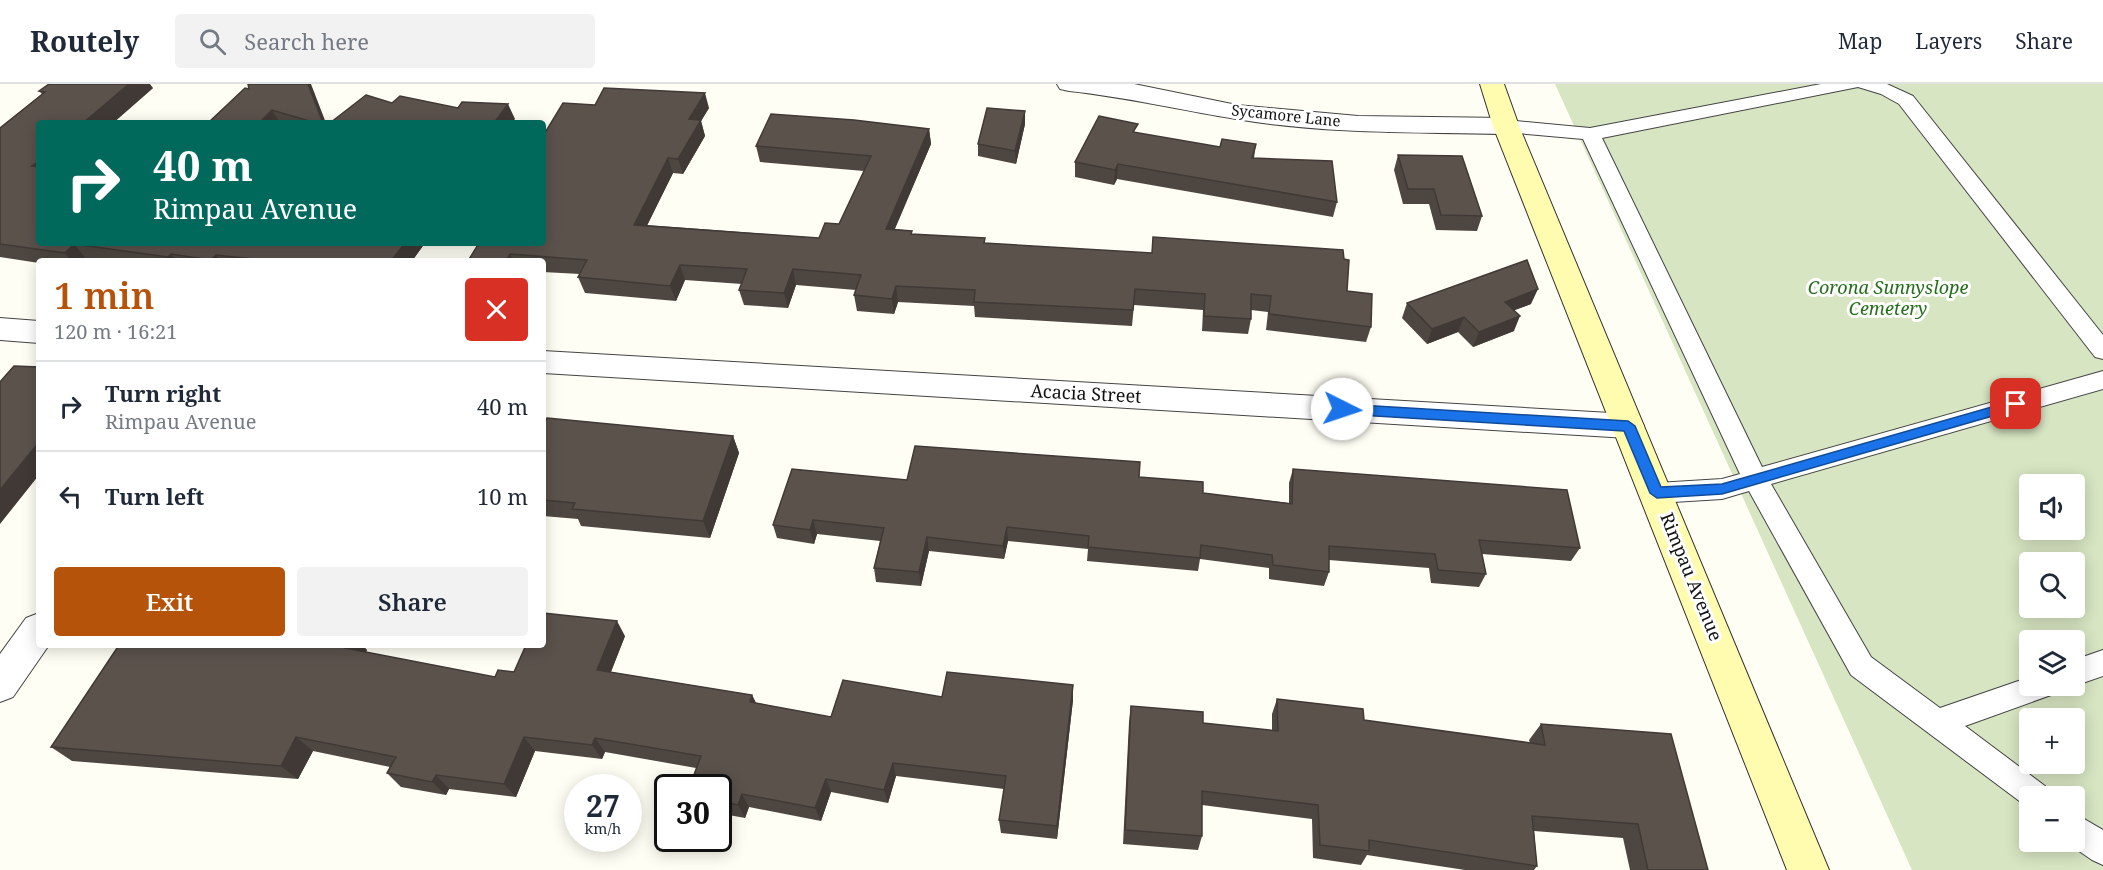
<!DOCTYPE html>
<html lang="en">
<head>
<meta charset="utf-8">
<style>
  :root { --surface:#fff; --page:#f2f2f3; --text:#1f2937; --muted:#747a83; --line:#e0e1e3; --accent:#b45309 }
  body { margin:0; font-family:"Noto Serif",serif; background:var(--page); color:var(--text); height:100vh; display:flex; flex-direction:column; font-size:22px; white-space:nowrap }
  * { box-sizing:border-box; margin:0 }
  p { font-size:20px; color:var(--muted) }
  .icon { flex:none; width:33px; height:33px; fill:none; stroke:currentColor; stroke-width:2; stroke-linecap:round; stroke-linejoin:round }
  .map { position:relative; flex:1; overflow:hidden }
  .details { position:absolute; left:36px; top:174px; width:510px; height:390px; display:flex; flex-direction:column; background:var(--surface); border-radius:6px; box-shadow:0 3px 15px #0003 }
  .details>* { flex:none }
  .hud { position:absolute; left:36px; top:36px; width:510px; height:126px; border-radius:6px; box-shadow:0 3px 15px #0003; background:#00695c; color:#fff; overflow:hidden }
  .controls { position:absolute; left:2019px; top:390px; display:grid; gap:12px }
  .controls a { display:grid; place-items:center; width:66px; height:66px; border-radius:6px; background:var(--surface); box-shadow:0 3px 15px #0003; font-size:30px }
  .speed { position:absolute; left:564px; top:690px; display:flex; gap:12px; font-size:30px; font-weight:700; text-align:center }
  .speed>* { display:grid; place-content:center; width:78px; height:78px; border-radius:50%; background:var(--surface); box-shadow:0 3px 15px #0003; line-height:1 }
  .speed small { font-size:15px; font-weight:400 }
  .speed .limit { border:3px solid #111; border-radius:9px; background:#fff; color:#111 }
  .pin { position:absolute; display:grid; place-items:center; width:51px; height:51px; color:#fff; margin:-26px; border-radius:12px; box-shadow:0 3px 9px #0006 }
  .me { position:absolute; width:66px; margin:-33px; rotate:94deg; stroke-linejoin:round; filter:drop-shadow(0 0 4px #0008) }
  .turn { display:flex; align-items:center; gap:21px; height:126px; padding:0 18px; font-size:27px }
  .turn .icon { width:78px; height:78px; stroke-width:2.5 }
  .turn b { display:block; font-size:42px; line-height:51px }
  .round { display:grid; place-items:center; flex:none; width:63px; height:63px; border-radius:6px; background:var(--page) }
  .overview { display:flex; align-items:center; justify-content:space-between; height:102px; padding:0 18px }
  h1 { font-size:36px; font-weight:600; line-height:45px; color:var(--accent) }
  .primary-button { display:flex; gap:12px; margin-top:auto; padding:12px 18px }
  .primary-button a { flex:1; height:69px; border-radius:6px; background:var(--accent); color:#fff; font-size:24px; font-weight:600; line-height:69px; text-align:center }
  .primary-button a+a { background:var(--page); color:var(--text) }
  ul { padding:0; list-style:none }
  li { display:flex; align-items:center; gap:18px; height:90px; padding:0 18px; border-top:2px solid var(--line) }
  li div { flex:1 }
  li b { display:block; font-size:22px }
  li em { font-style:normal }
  header { display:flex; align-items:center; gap:36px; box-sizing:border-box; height:84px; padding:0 30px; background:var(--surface); border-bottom:2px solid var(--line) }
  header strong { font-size:28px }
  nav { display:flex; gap:33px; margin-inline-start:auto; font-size:21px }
  .search { width:420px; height:54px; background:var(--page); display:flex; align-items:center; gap:15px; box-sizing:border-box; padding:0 21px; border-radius:6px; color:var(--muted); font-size:22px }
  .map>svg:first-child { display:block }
</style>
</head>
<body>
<header>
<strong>Routely</strong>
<div class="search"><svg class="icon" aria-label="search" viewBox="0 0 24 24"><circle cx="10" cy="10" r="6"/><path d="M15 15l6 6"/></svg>Search here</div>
<nav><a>Map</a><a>Layers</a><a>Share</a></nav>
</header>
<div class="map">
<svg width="2103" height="786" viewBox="0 0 2103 786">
  <rect width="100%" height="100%" fill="#fffef4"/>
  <path fill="#d7e5c2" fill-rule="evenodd" d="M1555 0H2103V786H1912ZM2030 400H2074V446H2030ZM2030 478H2074V524H2030ZM2030 556H2074V602H2030ZM2030 634H2074V680H2030ZM2030 712H2074V758H2030Z"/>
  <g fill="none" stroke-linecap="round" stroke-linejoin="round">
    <defs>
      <path id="lane" d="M1821 0H1887L1913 12 2103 251V275L2095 273 1899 20 1881 10 1858 3 1602 54 1762 383 2103 287V305L1771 400 1871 573 1940 624 2030 593V602H2055L2051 611 1965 642 2045 702 2049 712H2030V725L1851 591 1749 407 1722 415 1657 419 1648 416 1644 409 1648 402 1657 399 1722 395 1740 390 1583 55 1506 48 1496 42 1506 36 1590 44Z
        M2103 566V592L2074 602H2073L2074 576Z
        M2074 729 2103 746V781L2092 776 2066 758H2074Z"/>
      <path id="street" d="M1057 0H1134L1237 21 1358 32 1506 34 1515 37 1519 42 1515 47 1506 50C1416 48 1325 50 1236 35 1180 26 1126 13 1069 7L1060 5Z
        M0 234 39 237V259L0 256Z
        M543 267 1628 330 1639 333 1644 342 1639 351 1628 354 543 289Z
        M39 529V561H49L13 613 0 618V570L26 534Z"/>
      <path id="secondary" d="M1480 0H1504L1519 42 1829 786H1787L1493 42Z"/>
    </defs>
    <use href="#lane" stroke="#444" stroke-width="2"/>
    <use href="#street" stroke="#444" stroke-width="2"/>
    <use href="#secondary" stroke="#333" stroke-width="2"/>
    <use href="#lane" fill="#fff" fill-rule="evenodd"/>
    <use href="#street" fill="#fff" fill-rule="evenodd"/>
    <use href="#secondary" fill="#fffbaf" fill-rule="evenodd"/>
  </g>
  <path fill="#4e4741" d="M153 4 113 39H39V159H425L412 177H96L87 176 86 177H39V179L0 173V44L42 10 39 7Z
    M245 4 326 39H208Z
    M595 21 709 24 701 37 705 52 683 90 673 89 647 141 819 154 839 140 864 87 760 78 756 62 929 45 931 60 895 145 912 147V150L1347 207 1371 243 1366 258 1266 246 1268 228 1251 226V235L1248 250 1202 247 1203 226 1134 221 1132 242 975 233 974 222 898 218 894 230 857 227 854 211 856 206 796 201 788 224 744 221 739 206 742 200 685 196 676 217 585 209 578 193 580 190 543 188V177H468Z
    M1025 40 1016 80 978 72V60Z
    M1137 49 1220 63 1256 60 1254 74 1337 118 1333 133 1117 95 1114 101 1075 93V78Z
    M1398 71 1482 132 1477 147 1436 146 1429 120H1403L1394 86Z
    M1407 219 1531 220 1514 226V247L1473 263 1458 248 1427 260 1402 234Z
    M543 340 733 352 739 369 710 454 581 442 578 435 543 432Z
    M1293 385 1580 464 1571 477 1482 470 1486 490 1479 503 1431 499 1429 484 1329 476V488L1324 502 1269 495V484L1200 475 1198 487 1087 477 1088 465 1008 457 1004 475 929 467 921 502 876 498 874 484 880 457 817 450 814 460 777 454 773 441 907 396 1139 393 1203 409 1289 419V399Z
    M625 552 611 588 752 611 756 619 831 633 942 613 1073 616 1057 755 1001 749 999 736 1004 705 896 692 888 719 831 708 821 737 749 723 745 734 718 729V704L696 684 605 668 602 675 535 667 516 713 449 705 446 711 401 703 387 689 390 683 313 667 298 695 72 677 51 663 119 561H362L367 566 366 568 495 593Z
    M1277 615 1364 636 1530 659 1529 656 1541 640 1708 786H1630L1623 754 1534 747 1537 782 1534 786H1465L1367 771 1361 781 1313 774 1312 735 1202 721V752L1198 766 1123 760 1129 638 1131 622 1203 639 1272 647V630Z"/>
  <path fill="#403935" d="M129 0H150L153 4 113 39H83Z
    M308 0H311L326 39H323Z
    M705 9 709 24 701 37 705 52 683 90 678 75 689 35Z
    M508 20 515 35 512 39H494Z
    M272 26 280 39H259Z
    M1025 27V40L1016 80 1015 67Z
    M929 45 931 60 888 160 886 145Z
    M668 74 673 89 640 156 634 141Z
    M39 77V90L32 82Z
    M1118 80 1117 95 1114 101 1115 86Z
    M405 159H425L412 177H391Z
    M74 160 87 176 86 177H72L65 169Z
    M171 170 177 177H171L168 173Z
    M510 170 513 177H506Z
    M216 171 221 177H212L211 176Z
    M680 181 685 196 676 217 670 202Z
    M793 185 796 201 788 224 784 209Z
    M896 202 898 218 894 230 892 215Z
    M1538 205 1531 220 1499 232 1505 218Z
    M1520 232 1514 247 1473 263 1479 248Z
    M1464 233 1458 248 1427 260 1432 245Z
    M733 352 739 369 710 454 703 437Z
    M39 358V391L0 440V406Z
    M813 436 817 450 814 460 810 446Z
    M1007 443 1008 457 1004 475 1003 462Z
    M927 453 929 467 921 502 919 488Z
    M617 537 625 552 606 600 597 586Z
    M347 561H362L367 566 360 579 345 564Z
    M1073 601V616L1057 755V742Z
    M752 611 759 625 750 618Z
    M296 653 313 667 298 695 281 682Z
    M524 653 535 667 516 713 504 700Z
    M595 654 605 668 602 675 592 661Z
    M893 679 896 692 888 719 884 706Z
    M436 691 449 705 446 711 432 698Z
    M826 695 831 708 821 737 815 724Z
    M742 710 749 723 745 734 738 721Z"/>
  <path fill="#5b524c" stroke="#403935" stroke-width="1.5" d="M49 0H129L83 39H39V77L32 82 39 83V159H405L391 177H272L216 171 211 176 171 170 168 173 74 160 65 169 0 160V44L45 8 39 7Z
    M248 0H308L323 39H316L272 26 259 39H208L245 4 249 5Z
    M604 4 705 9 689 35 701 36 678 75 668 74 634 141 819 154 825 139 839 140 871 72 756 62 771 30 854 36 929 45 886 145 912 147 911 150 985 154 984 159 1152 169 1153 153 1343 166 1344 175 1349 176 1347 207 1372 210 1371 243 1269 230 1271 212 1251 210V235L1204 232 1205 210 1135 205 1133 226 974 218 975 206 896 202 892 215 854 211 861 191 793 185 784 209 739 206 747 185 680 181 670 202 578 193 587 176 510 170 506 177H468L479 159H543V52L563 19 595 21Z
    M366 11 392 19 400 12 458 24 462 18 508 20 494 39H330Z
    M987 24 1025 27 1015 67 978 60Z
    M1099 32 1138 40 1133 48 1220 63 1222 55 1256 60 1252 74 1332 77 1337 118 1118 80 1115 86 1075 78Z
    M1398 71 1462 72 1482 132 1441 131 1434 105H1408Z
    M1527 176 1538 205 1505 218 1520 232 1479 248 1464 233 1432 245 1407 219Z
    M14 282 39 283V314L38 315H39V358L0 406V298Z
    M547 334 733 352 703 437 572 425 575 419 543 416V340H544Z
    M915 362 1140 378 1139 393 1203 398V409L1292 420 1293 385 1567 406 1580 464 1479 456 1486 490 1438 486 1435 470 1329 462V488L1273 481 1272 471 1201 461 1200 474 1088 463 1089 452 1007 443 1003 462 927 453 919 488 874 484 884 444 813 436 810 446 773 441 792 385 907 396Z
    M543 529 617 537 597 586 752 611 750 618 831 633 843 596 942 613 947 588 1073 601 1057 742 999 736 1006 692 893 679 884 706 826 695 815 724 742 710 738 721 718 717V704H689L701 672 595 654 592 661 524 653 504 700 436 691 432 698 387 689 396 673 296 653 281 682 51 663 119 561H347L345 564 495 593 498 586 514 588 526 561H543Z
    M1277 615 1363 625 1364 636 1545 661 1541 640 1671 650 1708 786H1648L1638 740 1532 732 1537 782 1369 756V767L1320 761 1318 721 1202 707V752L1125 746 1131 622 1203 628V639L1278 647Z"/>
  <path fill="#1a73e8" stroke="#114b97" stroke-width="1.5" d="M2016 316 2022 320 2020 324 1722 410 1657 414 1650 409 1624 347 1342 330 1336 325 1342 320 1628 337 1635 342 1661 403 1722 400Z"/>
  <g text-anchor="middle" stroke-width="6" stroke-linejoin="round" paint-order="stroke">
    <g font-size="15" fill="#111" stroke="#fff">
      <text transform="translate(1286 32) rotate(6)" y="5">Sycamore Lane</text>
    </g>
    <g font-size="18" font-style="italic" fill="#266f1a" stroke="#fff">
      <text x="1888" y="210">Corona Sunnyslope<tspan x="1888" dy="21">Cemetery</tspan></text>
    </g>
    <g font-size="18" fill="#111" stroke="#fff">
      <text transform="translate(1086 310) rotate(3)" y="6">Acacia Street</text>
      <text transform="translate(1691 493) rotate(68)" y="6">Rimpau Avenue</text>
    </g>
  </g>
</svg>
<div class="controls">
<a><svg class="icon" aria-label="sound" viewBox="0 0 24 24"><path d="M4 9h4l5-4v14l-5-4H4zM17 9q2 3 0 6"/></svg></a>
<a><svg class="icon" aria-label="search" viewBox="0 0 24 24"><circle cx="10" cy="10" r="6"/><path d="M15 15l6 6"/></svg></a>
<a><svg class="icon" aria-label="layers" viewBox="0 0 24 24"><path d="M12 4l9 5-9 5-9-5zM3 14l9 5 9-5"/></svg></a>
<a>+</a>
<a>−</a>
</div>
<div class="speed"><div>27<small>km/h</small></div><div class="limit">30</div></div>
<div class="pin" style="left:2016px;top:320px;background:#d93025"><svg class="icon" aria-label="arrive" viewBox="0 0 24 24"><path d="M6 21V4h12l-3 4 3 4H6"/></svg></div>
<svg class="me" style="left:1342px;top:325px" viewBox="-20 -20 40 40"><circle r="19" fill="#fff"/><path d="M0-13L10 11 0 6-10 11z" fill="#1a73e8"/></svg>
<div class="hud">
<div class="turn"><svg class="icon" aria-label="right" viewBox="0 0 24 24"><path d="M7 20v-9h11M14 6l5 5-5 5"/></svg><div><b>40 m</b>Rimpau Avenue</div></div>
</div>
<section class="details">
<div class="overview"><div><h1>1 min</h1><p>120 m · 16:21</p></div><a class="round" style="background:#d93025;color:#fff"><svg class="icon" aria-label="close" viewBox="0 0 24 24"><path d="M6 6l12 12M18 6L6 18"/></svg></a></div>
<ul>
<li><svg class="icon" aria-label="right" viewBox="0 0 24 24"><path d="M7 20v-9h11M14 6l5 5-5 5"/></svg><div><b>Turn right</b><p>Rimpau Avenue</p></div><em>40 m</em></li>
<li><svg class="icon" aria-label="left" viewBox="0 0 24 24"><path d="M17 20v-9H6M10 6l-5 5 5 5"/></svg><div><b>Turn left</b></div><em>10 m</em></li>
</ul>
<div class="primary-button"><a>Exit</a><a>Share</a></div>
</section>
</div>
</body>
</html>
